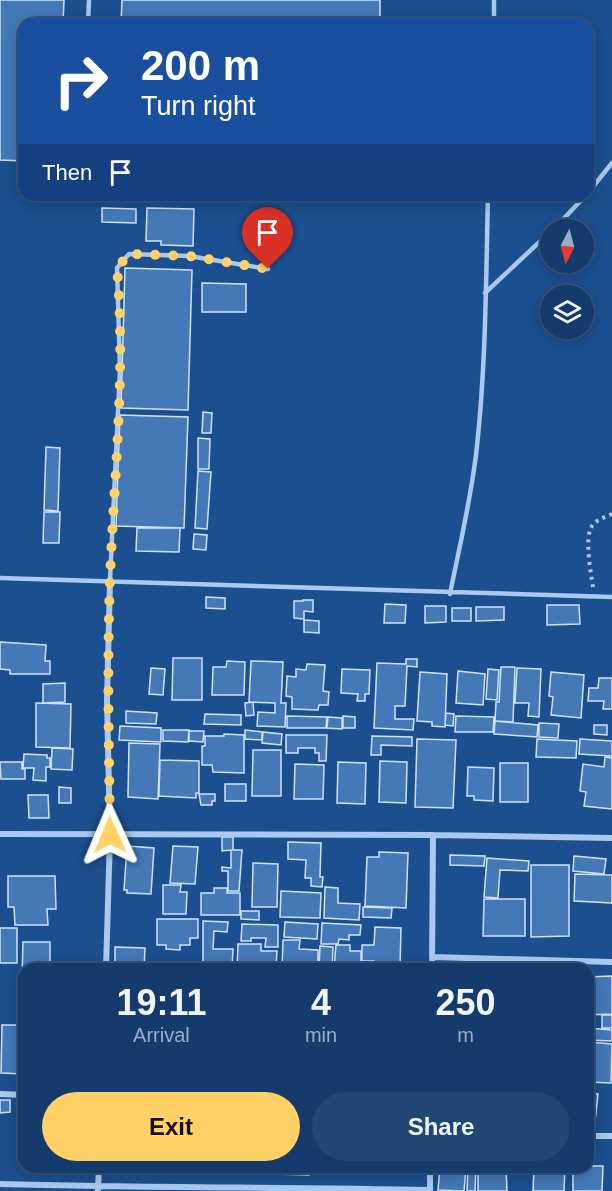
<!DOCTYPE html>
<html lang="en">
<head>
<meta charset="utf-8">
<style>
  :root { --surface:#143b6b; --page:#214673; --text:#f1f3f6; --muted:#9dadc1; --line:#33557e; --accent:#ffd166 }
  body { margin:0; font-family:Arial,sans-serif; background:var(--page); color:var(--text); height:100vh; display:flex; flex-direction:column; font-size:22px; white-space:nowrap }
  * { box-sizing:border-box; margin:0 }
  p { font-size:20px; color:var(--muted) }
  .icon { flex:none; width:33px; height:33px; fill:none; stroke:currentColor; stroke-width:2; stroke-linecap:round; stroke-linejoin:round }
  .map { position:relative; flex:1; overflow:hidden }
  .drawer { position:absolute; left:18px; top:963px; width:576px; height:210px; display:flex; flex-direction:column; background:var(--surface); border-radius:18px; box-shadow:0 3px 15px #0003,0 0 0 2px var(--line) }
  .drawer>* { flex:none }
  .top-card { position:absolute; left:18px; top:18px; width:576px; height:183px; border-radius:18px; box-shadow:0 3px 15px #0003,0 0 0 2px var(--line); background:#1a4fa0; color:#fff; overflow:hidden }
  .needle { width:39px; rotate:186deg }
  .tools { position:absolute; left:540px; top:219px; display:grid; gap:12px }
  .tools a { display:grid; place-items:center; width:54px; height:54px; border-radius:50%; background:var(--surface); box-shadow:0 3px 15px #0003,0 0 0 2px var(--line); font-size:30px }
  .pin { position:absolute; display:grid; place-items:center; width:51px; height:51px; color:#fff; margin:-62px -26px; border-radius:50% 50% 50% 0; rotate:-45deg; box-shadow:0 0 6px #0007 }
  .pin .icon { rotate:45deg }
  .me { position:absolute; width:66px; margin:-33px; rotate:359deg; stroke-linejoin:round; filter:drop-shadow(0 0 4px #0008) }
  .turn { display:flex; align-items:center; gap:21px; height:126px; padding:0 24px; font-size:27px }
  .turn .icon { width:78px; height:78px; stroke-width:2.5 }
  .turn b { display:block; font-size:42px; line-height:51px }
  .then { display:flex; align-items:center; height:57px; padding:0 24px; background:#0003; gap:12px; font-size:22px }
  .eta { display:flex; justify-content:space-evenly; align-items:center; height:102px; text-align:center }
  .eta b { font-size:36px; font-weight:700; line-height:42px }
  .primary-button { display:flex; gap:12px; margin-top:auto; padding:12px 24px }
  .primary-button a { flex:1; height:69px; border-radius:36px; background:var(--accent); color:#111; font-size:24px; font-weight:700; line-height:69px; text-align:center }
  .primary-button a+a { background:var(--page); color:var(--text) }
  .map>svg:first-child { display:block }
</style>
</head>
<body>
<div class="map">
<svg width="612" height="1191" viewBox="0 0 612 1191">
  <rect width="100%" height="100%" fill="#1b4f8f"/>
  <path fill="#4478b7" stroke="#cfe3fa" stroke-width="1.5" d="M0 0H64L63 24H24V161L0 160Z
    M122 0H380V24H121Z
    M102 208 136 209V223L102 222Z
    M147 208 194 209 193 246 161 245V241H146Z
    M125 268 192 270 188 410 121 408Z
    M202 283 246 284V312H202Z
    M203 412 212 413 211 433H202Z
    M120 415 188 417 184 528 116 526Z
    M198 438 210 439 209 469H198Z
    M46 447 60 448 58 511 44 510Z
    M198 471 211 472 207 529 195 528Z
    M44 512H60L59 543H43Z
    M137 528H180L179 552 136 551Z
    M194 534 207 535 206 550 193 549Z
    M206 597 225 598V609L206 608Z
    M303 600H313V612L304 611V619L294 618V601H303Z
    M385 604 406 605 405 623H384Z
    M547 605H579L580 624 547 625Z
    M425 606H446V622L425 623Z
    M476 607H504V620L476 621Z
    M452 608H471V621H452Z
    M304 620 319 621V633L304 632Z
    M0 642 46 645 45 661H50V674H10V670L0 669Z
    M173 658H202V700H172Z
    M406 659H417V667L407 666 405 706H395V719H414L413 730 374 728 377 663 406 664Z
    M227 661 245 662 244 695H212L213 667H226Z
    M251 661 283 662 281 703H286L285 727 257 726 258 712 275 713V703L249 702Z
    M307 664 325 665 323 691 329 692 328 705H319L318 710 292 709V697L286 696 287 676 296 677V669L306 670Z
    M501 667H515L513 722 495 721 496 702H499Z
    M151 668 165 669 163 695 149 694Z
    M517 668 541 669 539 717 528 716 529 703H515Z
    M342 669 370 670 369 694H365V701H357L358 694 341 693Z
    M488 669 499 670 497 700 486 699Z
    M458 671 485 674 483 705 456 703Z
    M420 672 447 674 445 727 432 726V722L417 721Z
    M551 672 584 675 581 718 551 715 553 697 549 696Z
    M599 678H612V709H603L604 701H588L589 688H598Z
    M65 683V702L43 703V684Z
    M253 702 254 715 246 716 245 703Z
    M36 703 71 704 70 748 36 747Z
    M126 711 157 713 156 724 126 723Z
    M446 713 454 714 453 726 445 725Z
    M205 714 241 715V725L204 724Z
    M287 716 327 717 326 728H287Z
    M343 716 355 717V728H343Z
    M456 716 494 717 493 732H455Z
    M328 717 342 718V729L327 728Z
    M495 721 538 725 537 737 494 734Z
    M539 723 559 724 558 738 539 737Z
    M594 725H607V735L594 734Z
    M120 726 161 728V742L119 740Z
    M163 730H189L188 742 163 741Z
    M245 730 262 732V740L245 739Z
    M189 731H204L203 742 189 741Z
    M263 732 282 734 281 745 262 743Z
    M224 734 244 735V773L213 772 212 765H202V746H205V736H224Z
    M286 735H327L326 761H319V753H315V748H298V753H286Z
    M372 736 412 737V746L381 745V755H371Z
    M417 739 456 740 453 808 415 807Z
    M537 739 577 741 576 758 536 757Z
    M580 739 612 741V756L579 754Z
    M129 743 160 744 158 799 128 797Z
    M52 748 73 749 72 770 51 769Z
    M253 750H281V796H252Z
    M24 754 47 755V758H50V767H46V781L33 780 34 768H23Z
    M605 757 612 758V809L584 806 586 792 580 791 583 764 604 767Z
    M160 760 199 761V793H196V798L159 796Z
    M380 761 407 762 406 803 379 802Z
    M0 762H22V769H25V779H1Z
    M338 762 366 763 365 804 337 803Z
    M500 763H528V802H500Z
    M295 764 324 765 323 799H294Z
    M468 767 494 768 493 801 474 800V796H467Z
    M225 784H246V801H225Z
    M59 787 71 788V803H59Z
    M199 794H215V801H212V805H201Z
    M28 795H48L49 818H29Z
    M222 837H233V850H242L239 891H228V871H222V867L231 868V850L222 851Z
    M288 842 321 843 320 877H323L322 887 311 886V878H305L306 860 288 859Z
    M127 846 154 848 151 894 127 893V890H124Z
    M173 846 198 847 195 884 170 883Z
    M379 852 408 853 406 908 365 906 367 857H379Z
    M450 855 485 856 484 866 450 865Z
    M574 856 606 859 604 874 573 871Z
    M487 858 529 861 528 871 500 870 498 898 484 897Z
    M253 863 278 864 277 907H252Z
    M531 865H569V936L531 937Z
    M575 874 612 875V903L574 901Z
    M8 876H55L56 909H47L48 925H15L14 907H8Z
    M163 885H181L180 892H187L186 914H163Z
    M325 887 338 888V903L360 904 359 920 324 918Z
    M214 888H227V893H240V915H201V893H214Z
    M281 891 321 893 320 918 280 917Z
    M484 899H525V936H483Z
    M363 907 392 908 391 918 363 917Z
    M241 911H259V920L241 919Z
    M157 919H198V938H190V945H180V950L166 949V945H157Z
    M203 921 228 922 227 932 214 931 213 949H233L232 969H203Z
    M285 922 318 924 317 939 284 937Z
    M322 923 361 925 360 935H349V940L339 939 338 944H321Z
    M242 924 278 925V947H265L266 938H251V941H241Z
    M375 927 401 928 400 969H374V961H362V945H374Z
    M0 928H17V963H0Z
    M283 940H300L299 949 318 950V969H282Z
    M23 942H50V969H24V977H22Z
    M238 944H261V951H277L276 969H237Z
    M336 945H350V951H361V969H334Z
    M320 946 333 947 332 969H319Z
    M115 947 145 948 144 969H115Z
    M612 976V1014L588 1015V977Z
    M602 1015H612V1028H602Z
    M2 1025H22L21 1033H24V1074L1 1073Z
    M588 1028 612 1030V1041L588 1040Z
    M588 1042 612 1044 611 1083 588 1082Z
    M588 1093 598 1094 595 1122 588 1121Z
    M17 1096H24V1115H17Z
    M0 1100H10V1112L0 1113Z
    M588 1166H603L602 1191H573V1167Z
    M276 1167H309V1175L276 1174Z
    M440 1167H466L464 1191 438 1190Z
    M468 1167H476L475 1191H467Z
    M478 1167H506L507 1191H478Z
    M534 1167H565L564 1191H533Z"/>
  <g fill="none" stroke-linecap="round" stroke-linejoin="round">
    <path stroke="#a9c9ee" stroke-width="4" stroke-dasharray="3 4.5" stroke-linecap="butt" d="M593 587C591 573 584 538 592 526 596 520 605 517 612 514"/>
    <path stroke="#a9c9ee" stroke-width="4.5" d="M88 24 89 0
      M494 24V0
      M588 193 612 163
      M553 230 586 195
      M485 293 550 232
      M0 578 612 597
      M110 580 120 369 117 268 129 254 189 256 268 269
      M450 594C460 544 472 495 477 446 486 363 486 278 488 195"/>
    <path stroke="#a9c9ee" stroke-width="6" d="M0 834 433 835 612 838
      M432 957 612 962
      M106 969 110 835 107 700 110 580
      M432 969 433 835
      M0 1094 24 1095
      M588 1136H612
      M430 1167V1191
      M0 1184C143 1188 287 1187 430 1190
      M98 1190 99 1167"/>
  </g>
  <g fill="none" stroke-linecap="round" stroke-linejoin="round">
    <path stroke="#ffd166" stroke-width="10" stroke-dasharray="0 18" d="M110 835C109 749 107 664 110 579 114 476 126 371 117 268L129 254 189 256 268 269"/>
  </g>
</svg>
<div class="tools">
<a><svg class="needle" viewBox="-14 -14 28 28"><path d="M0-13l5 13h-10z" fill="#e53935"/><path d="M0 13l5-13h-10z" fill="#9dadc1"/></svg></a>
<a><svg class="icon" aria-label="layers" viewBox="0 0 24 24"><path d="M12 4l9 5-9 5-9-5zM3 14l9 5 9-5"/></svg></a>
</div>
<div class="pin" style="left:268px;top:269px;background:#d93025"><svg class="icon" aria-label="arrive" viewBox="0 0 24 24"><path d="M6 21V4h12l-3 4 3 4H6"/></svg></div>
<svg class="me" style="left:110px;top:835px" viewBox="-20 -20 40 40"><path d="M0-17L14 15 0 8-14 15z" fill="#ffd166" stroke="#fff" stroke-width="4"/></svg>
<div class="top-card">
<div class="turn"><svg class="icon" aria-label="right" viewBox="0 0 24 24"><path d="M7 20v-9h11M14 6l5 5-5 5"/></svg><div><b>200 m</b>Turn right</div></div>
<div class="then">Then<svg class="icon" aria-label="arrive" viewBox="0 0 24 24"><path d="M6 21V4h12l-3 4 3 4H6"/></svg></div>
</div>
<section class="drawer">
<div class="eta">
<div><b>19:11</b><p>Arrival</p></div>
<div><b>4</b><p>min</p></div>
<div><b>250</b><p>m</p></div>
</div>
<div class="primary-button"><a>Exit</a><a>Share</a></div>
</section>
</div>
</body>
</html>
